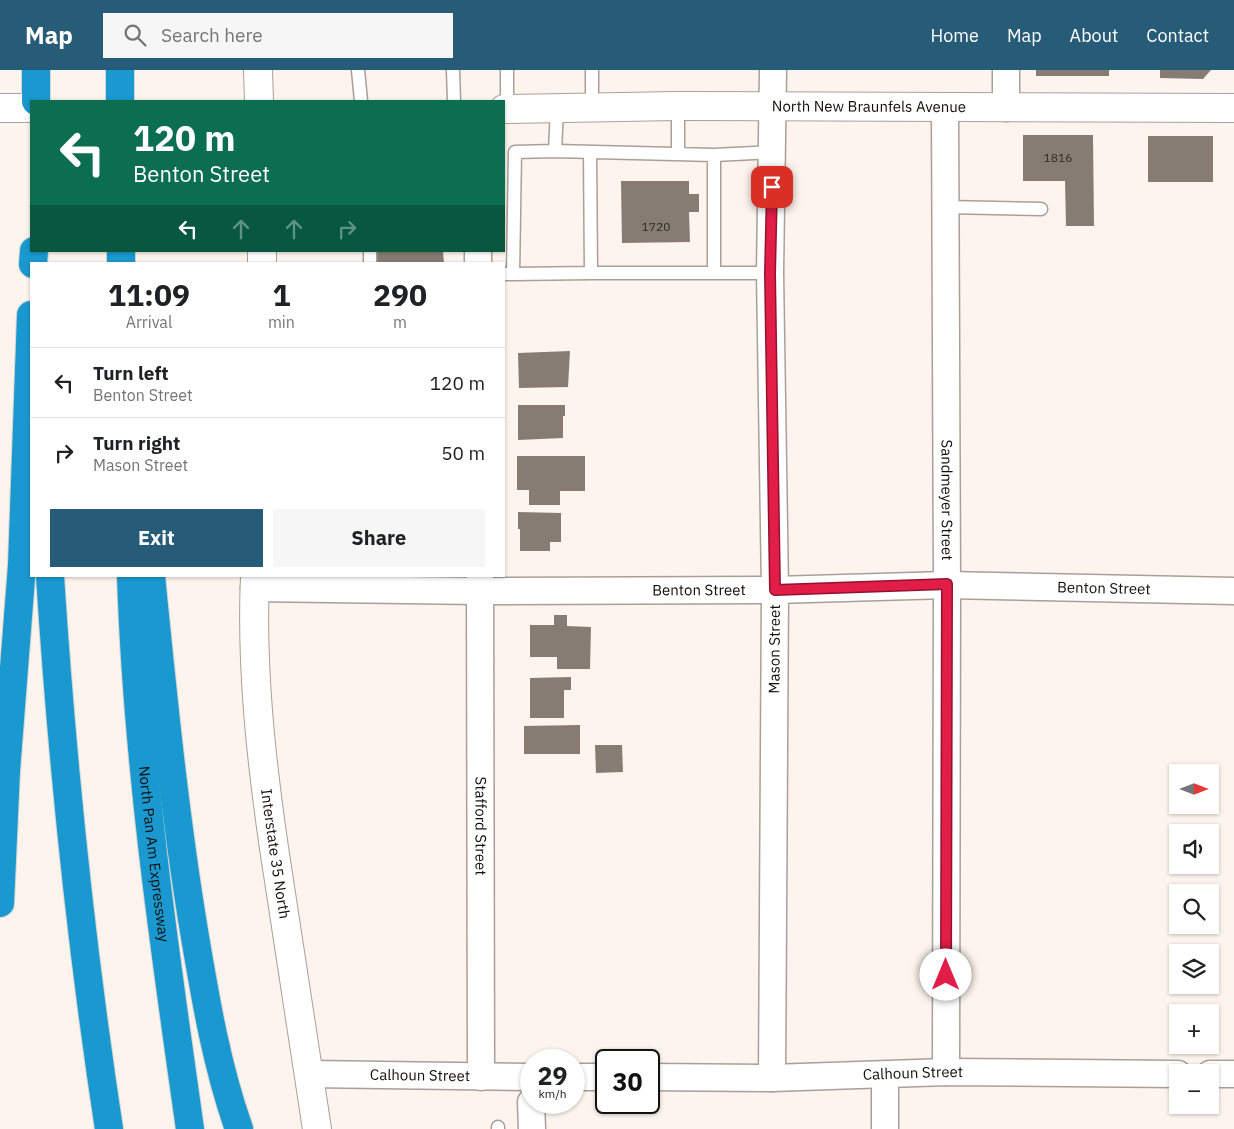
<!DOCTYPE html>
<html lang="en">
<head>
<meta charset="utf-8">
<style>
  :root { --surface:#fff; --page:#f6f6f6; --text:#202124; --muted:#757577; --line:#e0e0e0; --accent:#275c78 }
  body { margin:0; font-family:"IBM Plex Sans",sans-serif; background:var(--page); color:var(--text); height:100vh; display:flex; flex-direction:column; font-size:19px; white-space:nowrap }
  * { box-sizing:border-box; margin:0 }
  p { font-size:16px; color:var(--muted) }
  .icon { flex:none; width:28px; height:28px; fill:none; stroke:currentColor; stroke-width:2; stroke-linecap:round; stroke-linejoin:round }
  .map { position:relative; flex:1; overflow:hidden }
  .details { position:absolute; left:30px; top:192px; width:475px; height:315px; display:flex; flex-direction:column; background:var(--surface); border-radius:0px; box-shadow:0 1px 4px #0004 }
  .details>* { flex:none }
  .hud { position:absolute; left:30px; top:30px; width:475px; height:152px; border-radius:0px; box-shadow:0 1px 4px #0004; background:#0b6e4f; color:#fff; overflow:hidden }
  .needle { width:32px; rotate:90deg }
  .tools { position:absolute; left:1169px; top:694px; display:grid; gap:10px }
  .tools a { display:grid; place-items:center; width:50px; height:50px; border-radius:0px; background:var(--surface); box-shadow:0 1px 4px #0004; font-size:25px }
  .speed { position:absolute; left:520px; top:979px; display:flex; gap:10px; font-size:25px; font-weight:700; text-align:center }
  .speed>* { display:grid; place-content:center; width:65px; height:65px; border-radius:50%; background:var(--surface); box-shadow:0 1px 4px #0004; line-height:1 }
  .speed small { font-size:12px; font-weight:400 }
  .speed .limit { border:2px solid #111; border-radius:8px; background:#fff; color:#111 }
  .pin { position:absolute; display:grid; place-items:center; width:42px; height:42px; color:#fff; margin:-21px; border-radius:10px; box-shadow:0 2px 8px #0006 }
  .me { position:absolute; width:55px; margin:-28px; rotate:0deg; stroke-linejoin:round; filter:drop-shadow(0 0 4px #0008) }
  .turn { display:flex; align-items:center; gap:18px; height:105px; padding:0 20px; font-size:22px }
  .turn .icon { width:65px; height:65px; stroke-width:2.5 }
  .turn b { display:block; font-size:35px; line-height:42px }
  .lanes { display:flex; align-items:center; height:48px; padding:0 20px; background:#0003; justify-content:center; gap:25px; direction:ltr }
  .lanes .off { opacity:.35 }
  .eta { display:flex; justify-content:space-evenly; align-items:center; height:85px; text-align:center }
  .eta b { font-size:30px; font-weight:800; line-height:35px }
  .primary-button { display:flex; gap:10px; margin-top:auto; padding:10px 20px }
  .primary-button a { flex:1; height:58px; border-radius:0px; background:var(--accent); color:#fff; font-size:20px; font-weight:800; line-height:58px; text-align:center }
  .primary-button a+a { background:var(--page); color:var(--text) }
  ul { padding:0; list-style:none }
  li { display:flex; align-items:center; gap:15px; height:70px; padding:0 20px; border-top:1px solid var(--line) }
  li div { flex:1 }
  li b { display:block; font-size:19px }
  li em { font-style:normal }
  header { display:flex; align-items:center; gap:30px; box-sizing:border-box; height:70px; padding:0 25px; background:var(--accent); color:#fff }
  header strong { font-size:24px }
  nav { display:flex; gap:28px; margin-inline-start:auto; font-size:18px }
  .search { width:350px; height:45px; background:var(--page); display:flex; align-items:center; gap:12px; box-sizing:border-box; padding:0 18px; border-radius:0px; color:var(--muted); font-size:19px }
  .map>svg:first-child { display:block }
</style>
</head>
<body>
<header>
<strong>Map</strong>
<div class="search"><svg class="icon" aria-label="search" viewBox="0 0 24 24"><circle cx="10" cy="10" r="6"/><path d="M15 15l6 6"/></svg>Search here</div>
<nav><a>Home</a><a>Map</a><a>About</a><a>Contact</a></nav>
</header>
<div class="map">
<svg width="1234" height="1059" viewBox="0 0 1234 1059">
  <rect width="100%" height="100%" fill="#fef4ee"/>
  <path fill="#867c74" d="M1036 0H1109V6H1036Z
    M1160 0H1211L1203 9 1160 8Z
    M1023 65H1093L1094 156H1066L1065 111H1023Z
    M1148 66H1213V112H1148Z
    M621 111H689V124H699V142H689L690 172 622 173Z
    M377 181H443L444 194H377Z
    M570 281 568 317 519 318 518 283Z
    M518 335H565V346H563V368L518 370Z
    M517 386H585V421H560V435H529V420H517Z
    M518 442 561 443V472H550V481H520V459H518Z
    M554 545H567V556L591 557 590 599H557V587H530V555H554Z
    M571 607V620H564V648H530V608Z
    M580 655V684H524V656Z
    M595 675H622L623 702 596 703Z"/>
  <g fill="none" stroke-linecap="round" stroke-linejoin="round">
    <defs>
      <path id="lane" d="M358 0 361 31
        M453 0 454 31
        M507 0V39
        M592 0V38
        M678 36V84
        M557 38 555 81 714 85 772 82
        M946 137 1041 139
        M370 181V194
        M591 203H770
        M714 203V85
        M504 204H513L515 82 555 81
        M513 204 591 203 590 82
        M498 1059V1057"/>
      <g id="street">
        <path d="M1006 0V38"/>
        <path id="s1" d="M945 38 947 515 946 1002"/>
        <path d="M478 181V194"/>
        <path id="s2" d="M480 506 481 1007"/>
        <path id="s3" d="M254 518 480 521 775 520 947 515 1234 521"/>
        <path id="s4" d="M309 1004 531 1007"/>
        <path d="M1210 1004H1234"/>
        <path d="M574 1007H606"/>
        <path id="s5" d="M649 1007 772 1008 946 1002 1178 1004"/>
        <path id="s6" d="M772 1008 775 520 770 203 773 0"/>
        <path d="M531 1032 532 1059"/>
        <path d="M885 1059V1005"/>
      </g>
      <g id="secondary">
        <path d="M258 0 259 31"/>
        <path d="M0 38H31"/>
        <path id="s7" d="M504 39 678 36 1234 38"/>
        <path d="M262 181V194"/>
        <path id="s8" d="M255 506C251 597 261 688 274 778 288 872 303 965 317 1059"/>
      </g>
      <g id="highway">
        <path d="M36 0V31"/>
        <path d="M120 0V31"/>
        <path d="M121 181V194"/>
        <path d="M33 194 34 181"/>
        <path d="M50 506C62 691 81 876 109 1059"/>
        <path id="s9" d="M131 506C137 691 164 876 190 1059"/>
        <path d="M151 506C163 627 175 748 195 867 206 932 217 997 239 1059"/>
        <path d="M0 833 6 701 22 495 31 245"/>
      </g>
    </defs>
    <use href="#lane" stroke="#aa9f98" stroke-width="15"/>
    <use href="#street" stroke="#aa9f98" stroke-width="29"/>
    <use href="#secondary" stroke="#aa9f98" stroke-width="30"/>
    <use href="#highway" stroke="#d4d4d3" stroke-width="30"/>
    <use href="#lane" stroke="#fff" stroke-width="12"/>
    <use href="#street" stroke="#fff" stroke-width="26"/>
    <use href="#secondary" stroke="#fff" stroke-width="28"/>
    <use href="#highway" stroke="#1999d0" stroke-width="28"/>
  </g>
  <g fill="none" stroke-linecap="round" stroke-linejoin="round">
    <defs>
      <path id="route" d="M772 117 770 204 775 520 947 514 946 905"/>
    </defs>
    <use href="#route" stroke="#92132f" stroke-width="12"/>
    <use href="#route" stroke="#e11d48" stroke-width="9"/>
  </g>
  <g text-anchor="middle" stroke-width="4.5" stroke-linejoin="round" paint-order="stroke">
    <g font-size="12" fill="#2f2a26">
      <text x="1058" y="92">1816</text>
      <text x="656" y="161">1720</text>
    </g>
    <g font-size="15" fill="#120e0c" stroke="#fff">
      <text dy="5" stroke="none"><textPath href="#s7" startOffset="365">North New Braunfels Avenue</textPath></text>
      <text dy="5" stroke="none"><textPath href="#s1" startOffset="392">Sandmeyer Street</textPath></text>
      <text dy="5" stroke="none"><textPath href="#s3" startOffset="850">Benton Street</textPath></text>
      <text dy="5" stroke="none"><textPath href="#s3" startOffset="445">Benton Street</textPath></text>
      <text dy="5" stroke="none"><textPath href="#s6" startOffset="429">Mason Street</textPath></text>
      <text dy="5" stroke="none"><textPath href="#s2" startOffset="250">Stafford Street</textPath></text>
      <text dy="5" stroke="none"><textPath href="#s9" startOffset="279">North Pan Am Expressway</textPath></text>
      <text dy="5" stroke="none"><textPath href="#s8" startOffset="279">Interstate 35 North</textPath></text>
      <text dy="5" stroke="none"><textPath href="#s5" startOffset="264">Calhoun Street</textPath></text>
      <text dy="5" stroke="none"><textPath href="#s4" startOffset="111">Calhoun Street</textPath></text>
    </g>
  </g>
</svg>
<div class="tools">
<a><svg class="needle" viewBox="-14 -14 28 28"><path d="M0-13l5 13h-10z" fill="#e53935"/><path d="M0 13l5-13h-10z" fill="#757577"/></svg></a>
<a><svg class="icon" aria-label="sound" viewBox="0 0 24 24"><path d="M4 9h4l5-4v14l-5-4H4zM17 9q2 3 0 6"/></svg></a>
<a><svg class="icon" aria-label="search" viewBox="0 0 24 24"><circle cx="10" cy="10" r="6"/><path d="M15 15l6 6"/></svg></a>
<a><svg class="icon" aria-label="layers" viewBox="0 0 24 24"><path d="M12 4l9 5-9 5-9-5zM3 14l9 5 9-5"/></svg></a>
<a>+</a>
<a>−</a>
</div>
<div class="speed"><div>29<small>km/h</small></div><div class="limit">30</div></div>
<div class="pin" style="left:772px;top:117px;background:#d93025"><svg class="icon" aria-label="arrive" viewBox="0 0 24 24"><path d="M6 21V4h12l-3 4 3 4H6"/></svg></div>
<svg class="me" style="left:946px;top:905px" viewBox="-20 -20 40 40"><circle r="19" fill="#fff"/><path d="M0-13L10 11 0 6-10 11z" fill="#e11d48"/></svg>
<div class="hud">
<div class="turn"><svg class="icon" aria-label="left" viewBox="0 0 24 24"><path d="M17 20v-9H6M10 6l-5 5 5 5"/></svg><div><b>120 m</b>Benton Street</div></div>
<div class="lanes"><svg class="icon" aria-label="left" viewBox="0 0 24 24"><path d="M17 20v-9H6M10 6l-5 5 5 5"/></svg><svg class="icon off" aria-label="ahead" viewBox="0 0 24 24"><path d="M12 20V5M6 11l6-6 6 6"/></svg><svg class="icon off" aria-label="ahead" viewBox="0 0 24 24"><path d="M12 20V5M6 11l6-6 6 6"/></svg><svg class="icon off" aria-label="right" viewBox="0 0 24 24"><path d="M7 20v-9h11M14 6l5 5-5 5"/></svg></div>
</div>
<section class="details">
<div class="eta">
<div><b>11:09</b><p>Arrival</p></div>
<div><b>1</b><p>min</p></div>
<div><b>290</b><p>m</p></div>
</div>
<ul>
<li><svg class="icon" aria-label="left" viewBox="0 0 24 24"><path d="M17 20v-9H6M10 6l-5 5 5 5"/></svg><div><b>Turn left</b><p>Benton Street</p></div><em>120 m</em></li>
<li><svg class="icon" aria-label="right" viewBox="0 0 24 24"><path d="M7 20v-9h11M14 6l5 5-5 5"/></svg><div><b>Turn right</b><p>Mason Street</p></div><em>50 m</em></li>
</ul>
<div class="primary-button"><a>Exit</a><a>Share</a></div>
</section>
</div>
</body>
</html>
